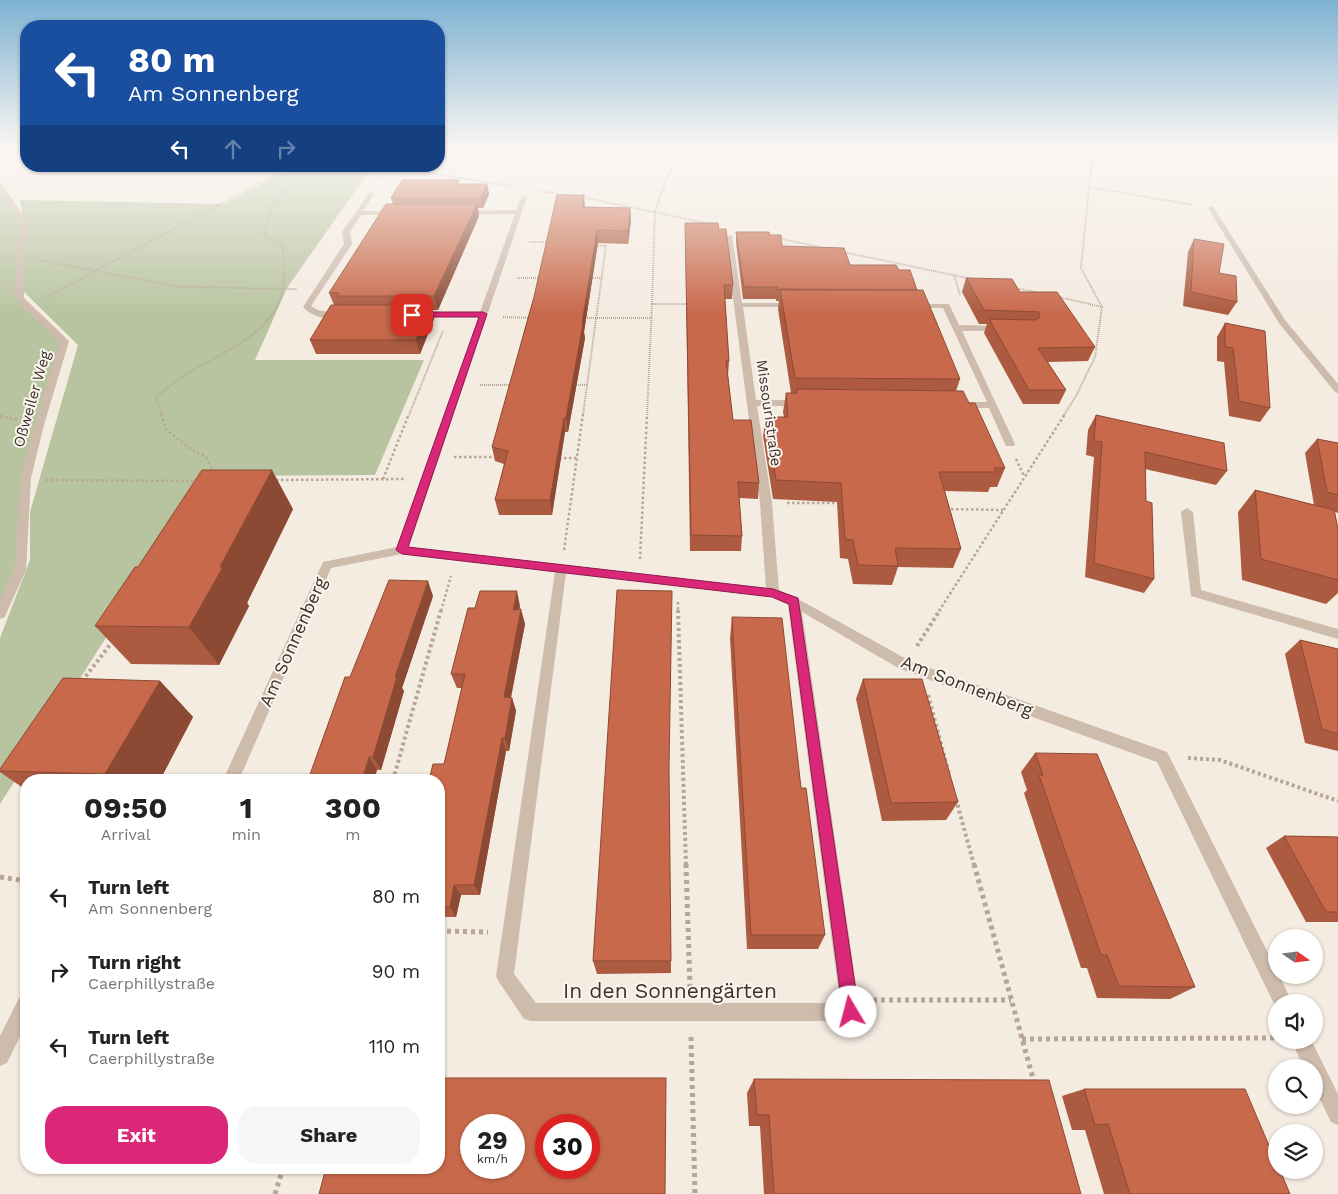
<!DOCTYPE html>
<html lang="en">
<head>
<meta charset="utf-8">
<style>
  :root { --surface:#fff; --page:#f6f6f6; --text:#222; --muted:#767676; --accent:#db2777 }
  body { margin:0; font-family:"Work Sans",sans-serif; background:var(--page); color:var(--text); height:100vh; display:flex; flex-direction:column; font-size:19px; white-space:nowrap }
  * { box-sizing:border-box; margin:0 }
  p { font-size:16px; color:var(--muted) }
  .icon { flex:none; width:28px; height:28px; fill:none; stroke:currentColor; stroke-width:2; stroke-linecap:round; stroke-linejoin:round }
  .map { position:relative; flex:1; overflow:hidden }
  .sheet { position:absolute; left:20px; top:774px; width:425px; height:400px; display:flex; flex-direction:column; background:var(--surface); border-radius:20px; box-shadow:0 1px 4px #0004 }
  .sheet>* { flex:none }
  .banner { position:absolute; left:20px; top:20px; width:425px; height:152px; border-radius:20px; box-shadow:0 1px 4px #0004; background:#1a4fa0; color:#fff; overflow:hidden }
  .needle { width:32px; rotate:104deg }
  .fabs { position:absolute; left:1268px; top:929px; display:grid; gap:10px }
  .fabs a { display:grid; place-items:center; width:55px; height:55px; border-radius:50%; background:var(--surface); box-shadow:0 1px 4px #0004; font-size:25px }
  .speed { position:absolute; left:460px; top:1114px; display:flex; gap:10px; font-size:25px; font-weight:700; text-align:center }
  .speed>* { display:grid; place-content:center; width:65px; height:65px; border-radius:50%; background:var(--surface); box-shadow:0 1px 4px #0004; line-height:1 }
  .speed small { font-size:12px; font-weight:400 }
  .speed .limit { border:8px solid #d22; background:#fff; color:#111 }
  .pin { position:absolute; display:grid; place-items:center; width:42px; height:42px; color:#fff; margin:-21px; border-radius:10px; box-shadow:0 2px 8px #0006 }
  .me { position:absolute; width:55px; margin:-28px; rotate:352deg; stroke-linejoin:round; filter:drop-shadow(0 0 4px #0008) }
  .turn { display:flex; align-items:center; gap:18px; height:105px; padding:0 25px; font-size:22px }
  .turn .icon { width:65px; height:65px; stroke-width:2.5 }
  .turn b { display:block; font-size:35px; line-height:42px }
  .lanes { display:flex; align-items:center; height:48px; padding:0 25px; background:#0003; justify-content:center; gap:25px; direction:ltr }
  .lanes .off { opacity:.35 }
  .eta { display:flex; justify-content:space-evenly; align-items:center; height:85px; text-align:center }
  .eta b { font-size:30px; font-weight:700; line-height:35px }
  .action { display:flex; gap:10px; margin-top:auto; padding:10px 25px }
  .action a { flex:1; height:58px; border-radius:20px; background:var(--accent); color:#fff; font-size:20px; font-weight:700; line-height:58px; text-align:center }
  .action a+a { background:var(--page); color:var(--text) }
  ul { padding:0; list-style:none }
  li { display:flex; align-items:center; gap:15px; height:75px; padding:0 25px }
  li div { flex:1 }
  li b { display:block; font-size:19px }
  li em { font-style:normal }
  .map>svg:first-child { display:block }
</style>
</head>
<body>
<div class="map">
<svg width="1338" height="1194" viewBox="0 0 1338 1194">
  <rect width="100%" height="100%" fill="#f4ebe1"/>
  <path fill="#b8c4a0" d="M295 166 372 167 287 288 255 360H424L375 475 209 476 0 804V638L30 560V512L78 345 24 292V304L65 341 26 478 20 570 0 614V185L23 219 20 200 224 204Z"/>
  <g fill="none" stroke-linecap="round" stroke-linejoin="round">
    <path stroke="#b9a596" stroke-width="2" stroke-dasharray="1 1" stroke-linecap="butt" d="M1094 147 1089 187 1193 205
      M384 166 511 186
      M380 181 389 167
      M540 191 573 196
      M582 197 710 224
      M777 238 820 247
      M529 242H548
      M843 252 972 279
      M38 260 180 287 297 289
      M954 275 960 295
      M517 278H541
      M589 278H602
      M1015 288 1036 292
      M47 297 291 166
      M1059 297 1102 307
      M652 304 655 211 679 147
      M503 317 532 318
      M583 318H652
      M480 385H513
      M572 385H587
      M162 415 156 397C168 388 180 377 193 370 226 351 277 331 283 287 285 274 283 259 283 245L264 236 270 215V207L316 166
      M409 415 443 331
      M583 415 606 246 594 245
      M647 415 652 304H688
      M1064 415 1076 396 1095 357 1102 307 1081 268 1089 187"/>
    <path stroke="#b9a596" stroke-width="2.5" stroke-dasharray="2.5 2.5" stroke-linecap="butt" d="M161 414 166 429 188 447 207 458 214 473
      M0 416 19 420
      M454 457H498
      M559 458H577
      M1016 459 1024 476
      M383 479 409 414
      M46 480 197 481
      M276 480 405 479
      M787 503H841
      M946 509 1003 510
      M564 550 583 414
      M640 559 647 414
      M678 602V611
      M441 611 451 576
      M939 611 1065 414"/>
    <path stroke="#b9a596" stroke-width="4" stroke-dasharray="3 3" stroke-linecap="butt" d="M678 610 686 865
      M917 646 940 610
      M82 681 113 641
      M928 695 949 774
      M1188 758 1220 760 1338 801
      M393 780 441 610
      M956 799 974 865"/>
    <path stroke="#b9a596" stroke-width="5" stroke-dasharray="4 4" stroke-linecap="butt" d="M686 864 690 988
      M974 864 1034 1082
      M0 877 26 881
      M439 931 488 932
      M873 1000H1011
      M691 1037 695 1194
      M1022 1039 1276 1038
      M275 1194 283 1168"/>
    <path fill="#cdbbac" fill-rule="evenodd" d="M0 183 2 184 26 220 22 296 69 341 44 425 31 478 26 570 6 614 5 617 0 619V600L14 570 21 478 34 425 60 342 24 309 14 296 20 220 0 190Z
      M371 192 374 194 363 211H397L400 213 397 215H361L350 232 352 244 311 306C325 316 335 308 345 315 333 323 312 317 303 307L344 244 342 232 369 193Z
      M522 196 527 197 409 547 766 588 760 503 725 237 732 235 742 303H795L799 305 795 307H743L756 400H800L805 403 800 406H757L772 503 779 590 798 599 910 661 1167 752 1276 969V975H1279L1292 1002H1276V1008L1157 762 900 669 802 612 860 1012 858 1019 851 1021H531L524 1019 499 982 496 976 555 572 402 554 331 568 239 780H223L323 562 397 547 479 317H416L412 315 416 313 480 312 515 214 462 215 459 213 462 211 516 210ZM566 573 771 597 788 605 840 1003H536L514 974Z
      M1211 206 1214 208 1285 320 1338 384V393L1335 392 1279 323 1208 208Z
      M910 304H949L959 325 1004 326V330L1001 331H962L1015 444 1014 446H1006L1005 444 989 408H960L955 405 960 402H987L943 308H910Z
      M1187 508 1193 512 1201 590 1338 629V639L1191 596 1181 512Z
      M26 996V1024L7 1063 0 1066V1036L19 998Z
      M1291 1040H1311L1338 1094V1125L1331 1122 1314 1087V1068H1304Z"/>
  </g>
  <path fill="#ac5a40" d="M459 184H487L489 194 483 208H478L479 216 438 310H432L434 319 420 354H316L310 340 334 305 329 293 393 204 391 198Z
    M585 207 630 208 631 220 628 244 598 243 584 332 585 338 568 432H565L552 515H499L495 500 504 464 495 461 492 447 534 297Z
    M685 223 719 229 733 285 732 299H725L729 361 728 376 733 420 759 483 758 499 739 498 742 536 741 551H690Z
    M736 232 770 235 782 246 850 265 899 270 917 290 960 379 956 391 969 403 1005 468 997 487H990L988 492 945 491 961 549 953 568 898 567 892 585 853 584 848 559 840 558 837 502 773 499 763 436 766 417H784L783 412 786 393H791L778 309 779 301H776V299H743L736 243Z
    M1194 239 1219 273 1237 302 1228 315 1183 306 1188 252Z
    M966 278 1020 292 1095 347 1088 361 1048 362 1066 390 1059 404H1023L984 333 987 324H979L962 292Z
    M1225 323 1270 408 1260 422 1229 416 1224 362 1217 361V337Z
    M1096 415 1227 471 1216 485 1145 469 1146 501 1154 579 1144 593 1085 577 1094 457 1086 455 1088 430Z
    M1317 439 1338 443V513L1335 512 1338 529V593L1326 604 1242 580 1238 512 1255 490 1314 505 1305 453Z
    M293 509 247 603 249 606 219 665 131 664 95 626 138 567Z
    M433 596 402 688 404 691 381 770H377L374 780 350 677Z
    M520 606 519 609 525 624 511 698H512L516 711 509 751H506L480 895H461L456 917H439V780L444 764 462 688H457L451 674Z
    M732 617 801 788 825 935 818 949H747L730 638Z
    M1300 640 1338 649V751L1305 743 1285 654Z
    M863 679 958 802 946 820 882 821 856 699Z
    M160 681 193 717 160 780H26V790L0 772V769Z
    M1035 753 1195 987 1170 999 1097 998 1087 968H1081L1024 793 1027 790 1021 772Z
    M669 780 671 973 597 974 593 961Z
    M1284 836 1338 837V922H1306L1266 848Z
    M754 1079 1081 1194H764L760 1126H749L747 1093Z
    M1084 1089 1290 1194H1104L1085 1130H1072L1062 1096Z"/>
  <path fill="#8c4a34" d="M487 184 489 194 483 208 481 198Z
    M584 195 585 208 582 207Z
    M477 204 479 216 438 310 434 296Z
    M630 208 631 220 628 244V231Z
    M597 230 598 243 584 332 585 338 568 432 566 418Z
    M431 305 434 319 420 354 416 340Z
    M564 418 565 432 552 515 550 500Z
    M272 470 293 509 247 603 249 606 219 665 189 627 220 567Z
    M428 581 433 596 402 688 404 691 381 770 373 757 395 677Z
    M517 591 520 606 517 624 513 610Z
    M521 609 525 624 508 711 504 697Z
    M160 681 193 717 160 780H112L105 774Z
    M512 698 516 711 509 751 505 738Z
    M502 738 506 751 480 895 474 885Z
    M369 757 377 770 374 780H362Z
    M454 885 461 895 456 917 450 907Z"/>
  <path fill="#c8694b" stroke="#8c4a34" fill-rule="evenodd" d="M402 180H459L457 184H487L481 198H391Z
    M557 195H584L582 207 630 208 628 231 597 230 582 324H583L566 418H564L550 500H495L508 451 492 447 534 297Z
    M386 204H477L434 296H337L339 293H329Z
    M685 223H718L719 229H726L733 285H724L729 361H726L733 420H751L759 483 738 482 742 536 691 535Z
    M736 232H769L770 235H781L782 246 844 248 850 265H896L899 270H910L917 290H778L777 287H744Z
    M1194 239 1224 244 1219 273 1236 276 1237 302 1191 292Z
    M966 278 1012 279 1020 292H1057L1095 347 1038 348 1066 390H1029L989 319 1035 320 1039 318V312L984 310Z
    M780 289 923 290 960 379 795 378Z
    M331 305H431L416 340H310Z
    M1225 323 1265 331 1270 408 1239 401 1233 348 1225 347Z
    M797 389 963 391 969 403H975L1005 468H994L996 472H939L961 549 895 548 898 566 858 565 853 540 845 539 841 483 776 480 766 417H788L786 393H797Z
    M1096 415 1224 443 1227 471 1145 452 1146 501 1152 503 1154 579 1094 563 1102 442 1094 441Z
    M1317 439 1338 443V495L1327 492Z
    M202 470H272L220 567H223L189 627 95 626 135 567H138Z
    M1255 490 1334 510 1338 529V580L1261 559Z
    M389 580 428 581 395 677H397L373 757H369L362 780H308L345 677H350Z
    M617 590 672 591 669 768 671 961H593Z
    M480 591H517L513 610 521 609 504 697 512 698 505 738H502L474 885H454L450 907H439V780H429L433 764H444L465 674H451L468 608H475Z
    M732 617 782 618 801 788H806L825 935H751Z
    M1300 640 1338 649V734L1322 729Z
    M63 678 160 681 105 774 0 771V769Z
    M863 679H922L958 802 891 803Z
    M1035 753 1097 754 1195 987 1119 986 1107 955H1101L1039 775H1043Z
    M1284 836 1338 837V912H1326Z
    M439 1078H666L665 1194H319L326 1168H439ZM471 1125H514V1168H471ZM546 1125H589V1168H546Z
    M754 1079 1049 1080 1081 1194H774L769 1115H757Z
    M1084 1089H1245L1276 1162V1170H1280L1290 1194H1130L1108 1124 1095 1125Z"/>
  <linearGradient id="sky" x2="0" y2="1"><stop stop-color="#7eb2d2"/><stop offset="0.47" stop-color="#faf6f2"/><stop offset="1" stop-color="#faf6f2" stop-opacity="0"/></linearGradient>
  <rect width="1338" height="314" fill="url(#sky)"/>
  <path fill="#db2777" stroke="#8e194d" d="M483 312 487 314 408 547 773 589 798 598 859 1012 857 1018 851 1020 845 1018 843 1012 789 604 772 597 402 554 396 550 479 317H412L409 315 412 312Z"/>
  <g text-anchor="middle" stroke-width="4" stroke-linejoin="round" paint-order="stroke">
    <g font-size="15" fill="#3b302b" stroke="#fbf5ee">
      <text transform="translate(32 399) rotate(-74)" y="5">Oßweiler Weg</text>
      <text transform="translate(769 413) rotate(82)" y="5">Missouristraße</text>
    </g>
    <g font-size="18" fill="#3b302b" stroke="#fbf5ee">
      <text transform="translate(293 642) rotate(-66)" y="6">Am Sonnenberg</text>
      <text transform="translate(967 686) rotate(21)" y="6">Am Sonnenberg</text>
    </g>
    <g font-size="21" fill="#3b302b" stroke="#fbf5ee">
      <text x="670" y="998">In den Sonnengärten</text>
    </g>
  </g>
</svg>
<div class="fabs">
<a><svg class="needle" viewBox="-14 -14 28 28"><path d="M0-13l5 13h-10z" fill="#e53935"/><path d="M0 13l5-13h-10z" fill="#767676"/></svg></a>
<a><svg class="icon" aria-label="sound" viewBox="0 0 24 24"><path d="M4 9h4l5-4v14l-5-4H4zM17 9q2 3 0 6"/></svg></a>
<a><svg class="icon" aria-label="search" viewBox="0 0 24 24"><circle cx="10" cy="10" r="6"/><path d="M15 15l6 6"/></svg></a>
<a><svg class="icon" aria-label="layers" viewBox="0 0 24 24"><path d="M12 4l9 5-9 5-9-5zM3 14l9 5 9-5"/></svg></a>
</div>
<div class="speed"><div>29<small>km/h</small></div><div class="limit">30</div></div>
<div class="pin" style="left:412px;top:315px;background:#d93025"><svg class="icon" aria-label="arrive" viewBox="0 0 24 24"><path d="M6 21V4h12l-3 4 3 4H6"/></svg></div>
<svg class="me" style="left:851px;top:1012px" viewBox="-20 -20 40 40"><circle r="19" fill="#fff"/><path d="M0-13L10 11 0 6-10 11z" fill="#db2777"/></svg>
<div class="banner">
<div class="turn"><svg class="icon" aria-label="left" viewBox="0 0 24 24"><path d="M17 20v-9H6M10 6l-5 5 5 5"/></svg><div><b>80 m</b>Am Sonnenberg</div></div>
<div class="lanes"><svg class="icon" aria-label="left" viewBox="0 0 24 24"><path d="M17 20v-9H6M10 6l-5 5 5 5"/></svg><svg class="icon off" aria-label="ahead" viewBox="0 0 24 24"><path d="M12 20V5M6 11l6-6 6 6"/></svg><svg class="icon off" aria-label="right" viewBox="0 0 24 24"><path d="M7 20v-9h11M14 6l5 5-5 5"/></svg></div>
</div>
<section class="sheet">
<div class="eta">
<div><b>09:50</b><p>Arrival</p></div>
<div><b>1</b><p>min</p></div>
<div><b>300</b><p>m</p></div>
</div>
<ul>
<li><svg class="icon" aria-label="left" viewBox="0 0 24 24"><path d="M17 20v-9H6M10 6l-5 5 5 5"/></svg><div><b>Turn left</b><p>Am Sonnenberg</p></div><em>80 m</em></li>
<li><svg class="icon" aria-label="right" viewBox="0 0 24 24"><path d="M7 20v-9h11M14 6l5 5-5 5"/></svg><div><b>Turn right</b><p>Caerphillystraße</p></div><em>90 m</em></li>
<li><svg class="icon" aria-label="left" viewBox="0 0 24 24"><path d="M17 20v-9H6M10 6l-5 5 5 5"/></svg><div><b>Turn left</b><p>Caerphillystraße</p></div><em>110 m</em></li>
</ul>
<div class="action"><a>Exit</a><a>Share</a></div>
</section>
</div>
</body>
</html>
